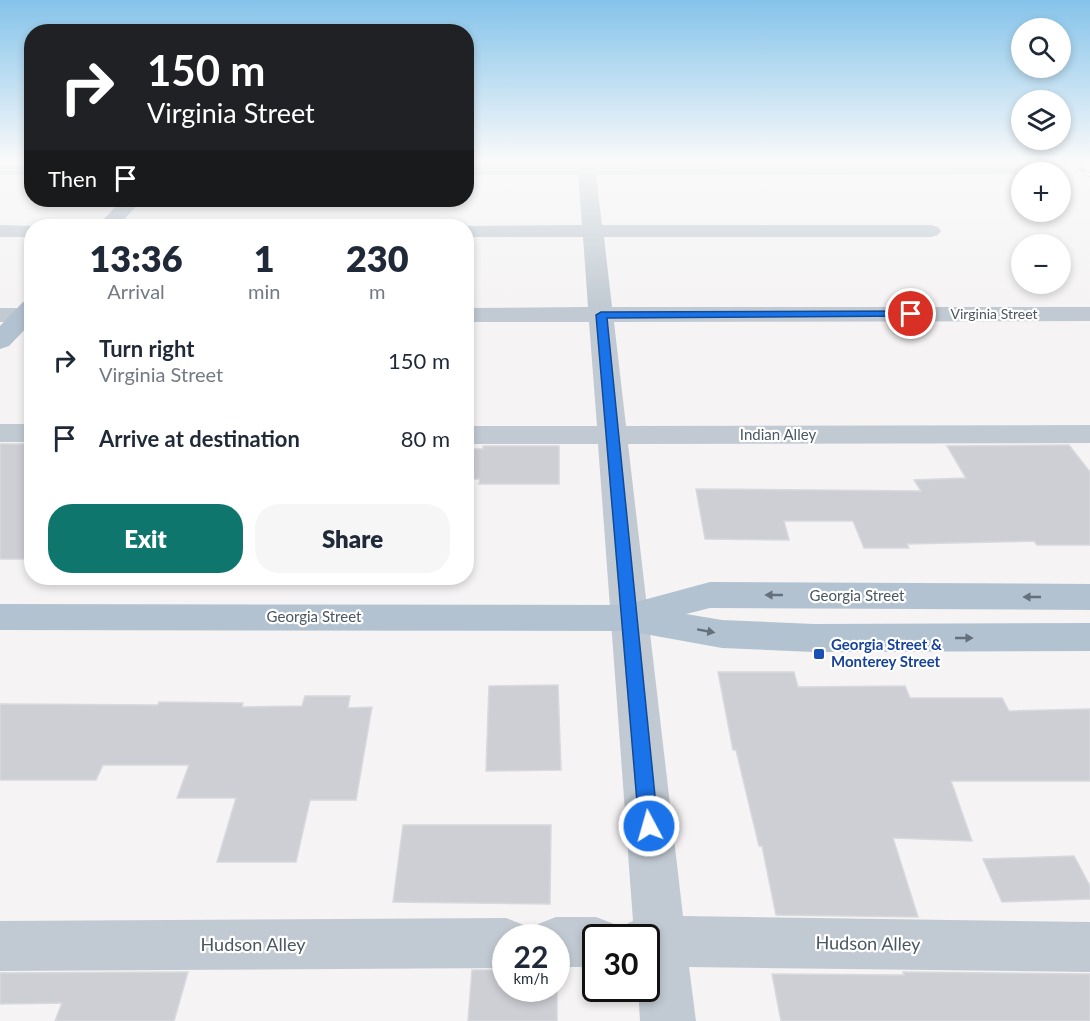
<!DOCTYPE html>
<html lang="en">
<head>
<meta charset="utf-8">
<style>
  :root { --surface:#fff; --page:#f6f6f7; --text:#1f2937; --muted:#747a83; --accent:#0f766e }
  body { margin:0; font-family:Lato,sans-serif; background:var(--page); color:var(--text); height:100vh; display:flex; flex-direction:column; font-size:22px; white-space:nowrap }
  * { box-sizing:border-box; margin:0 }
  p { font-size:20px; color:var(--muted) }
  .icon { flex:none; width:33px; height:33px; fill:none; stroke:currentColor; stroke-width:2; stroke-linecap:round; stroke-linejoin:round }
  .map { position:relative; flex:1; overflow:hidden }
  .sheet { position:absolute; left:24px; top:219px; width:450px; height:366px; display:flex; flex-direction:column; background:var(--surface); border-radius:24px; box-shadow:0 3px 9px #0003 }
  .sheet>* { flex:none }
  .banner { position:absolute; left:24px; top:24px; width:450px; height:183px; border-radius:24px; box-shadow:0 3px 9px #0003; background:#202124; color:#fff; overflow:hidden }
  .tools { position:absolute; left:1011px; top:18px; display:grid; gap:12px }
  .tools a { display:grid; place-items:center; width:60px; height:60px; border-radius:50%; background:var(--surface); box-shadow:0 3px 9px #0003; font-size:30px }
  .speed { position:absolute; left:492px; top:924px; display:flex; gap:12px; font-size:30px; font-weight:700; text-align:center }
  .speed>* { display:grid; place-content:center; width:78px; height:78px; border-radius:50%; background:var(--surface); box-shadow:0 3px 9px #0003; line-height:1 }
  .speed small { font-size:15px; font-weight:400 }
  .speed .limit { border:3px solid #111; border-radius:9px; background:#fff; color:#111 }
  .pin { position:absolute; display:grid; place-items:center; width:51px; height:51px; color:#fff; margin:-26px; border:3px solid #fff; border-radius:50%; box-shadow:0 2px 6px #0007 }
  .me { position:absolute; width:66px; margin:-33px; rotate:354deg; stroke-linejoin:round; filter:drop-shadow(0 0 4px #0008) }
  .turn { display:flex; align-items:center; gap:21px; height:126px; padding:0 24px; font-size:27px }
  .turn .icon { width:78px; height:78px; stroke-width:2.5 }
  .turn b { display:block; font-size:42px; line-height:51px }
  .then { display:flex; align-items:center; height:57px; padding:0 24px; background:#0003; gap:12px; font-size:22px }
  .eta { display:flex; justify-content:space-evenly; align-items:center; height:102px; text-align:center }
  .eta b { font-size:36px; font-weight:800; line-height:42px }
  .primary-button { display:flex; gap:12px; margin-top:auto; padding:12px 24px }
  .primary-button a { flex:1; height:69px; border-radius:24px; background:var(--accent); color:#fff; font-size:24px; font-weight:800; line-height:69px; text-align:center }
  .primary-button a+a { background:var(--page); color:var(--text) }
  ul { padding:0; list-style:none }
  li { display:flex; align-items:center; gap:18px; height:78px; padding:0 24px }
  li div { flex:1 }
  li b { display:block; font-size:22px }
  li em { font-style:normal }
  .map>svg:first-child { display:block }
</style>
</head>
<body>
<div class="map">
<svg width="1090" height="1021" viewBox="0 0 1090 1021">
  <rect width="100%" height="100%" fill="#f5f3f3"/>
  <path fill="#cdcfd5" stroke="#d7d9de" stroke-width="1.5" d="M0 444H32V548L24 559H0Z
    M1069 445 1090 472V545H1037L1034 541 907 544 909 548H864L853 521H784L789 540 705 539 696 489 921 491 914 480 966 478 947 446Z
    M483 446H559V484H479L480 479H466V449H483Z
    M718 672H794L798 687 905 686 910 698H1002L1009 711 1090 709V781H951L972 841 893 838 918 917 776 915 762 846H759L736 750H733Z
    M558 685 561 770 486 771 489 686Z
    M305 696H350L348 708 372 707 356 800H310L296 862H217L236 798H177L189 765H103L96 780H0V704L158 705 159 702 243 703 242 707 302 706Z
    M403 825H551L550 904 393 902Z
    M1074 856 1090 886V899L1002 902 983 859Z
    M557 969V1021H468L472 970H506V988H556Z
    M188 972 174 1021H55L62 1003 0 1004V973Z
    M903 972 1090 974V1021H781L772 974 904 975Z"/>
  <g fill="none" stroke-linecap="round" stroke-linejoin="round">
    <path fill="#c1cad2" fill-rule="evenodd" d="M577 162H595V164H1023L1029 165 1032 169 1030 172H1022V174L596 175 602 225H931L938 227 941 231 938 235 931 237H604L612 307H1090V321L614 322 626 426 1090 425V443L628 444 683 916 1090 922V972L689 967 696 1021H640L638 988H646V938H622L628 923 633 921 598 444H466V426H597L589 322H466V308L588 307 583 237H466V226H459L582 225 578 175H466V165L577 164Z
      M0 165H32V175H0Z
      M0 225 39 226H32V237H0Z
      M0 308H32V322H0Z
      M0 424H32V442H0Z
      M556 917H596L614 924 620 938H596V967H556V938H532L538 924Z
      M506 918 524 925 530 938H506V968L0 971V921Z"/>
    <path fill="#b3c2d1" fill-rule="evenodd" d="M122 200H142L118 226H97Z
      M32 300V322L9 346 0 349V326L23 302Z
      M710 582 1090 584V610L710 608 686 614 722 620 814 624 1090 623V651L814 652 722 648 628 631 0 630V604L625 605Z"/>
    <defs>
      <path id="rail" d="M1072 162 1090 175"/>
    </defs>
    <use href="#rail" stroke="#b5b8bd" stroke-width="4.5"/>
    <use href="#rail" stroke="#fff" stroke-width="3" stroke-dasharray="8" stroke-linecap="butt"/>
  </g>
  <defs><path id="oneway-solid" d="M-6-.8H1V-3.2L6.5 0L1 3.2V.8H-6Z" transform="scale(1.5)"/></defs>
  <g fill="#64717d">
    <use href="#oneway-solid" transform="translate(774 595) rotate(-180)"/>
    <use href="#oneway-solid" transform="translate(1032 597) rotate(-180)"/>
    <use href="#oneway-solid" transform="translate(706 631) rotate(10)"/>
    <use href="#oneway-solid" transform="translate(964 638)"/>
  </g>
  <linearGradient id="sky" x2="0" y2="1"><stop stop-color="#85c3ea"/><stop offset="0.53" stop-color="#fafafa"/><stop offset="1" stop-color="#fafafa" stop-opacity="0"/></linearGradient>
  <rect width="1090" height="305" fill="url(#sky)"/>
  <path fill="#1a73e8" stroke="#114b97" stroke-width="1.5" d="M911 311 914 312V316L607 318 658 826 656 832 649 834 642 832 639 826 596 315 601 312Z"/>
  <rect fill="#1a4fb4" stroke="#fff" stroke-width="2" x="813" y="648" width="12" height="12" rx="3"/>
  <g text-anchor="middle" stroke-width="4.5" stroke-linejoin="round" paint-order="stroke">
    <g font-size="14" fill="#4a5661" stroke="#fff">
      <text x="994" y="319">Virginia Street</text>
    </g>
    <g font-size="15" fill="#4a5661" stroke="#fff">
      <text x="778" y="440">Indian Alley</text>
      <text x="857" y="601">Georgia Street</text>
      <text x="314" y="622">Georgia Street</text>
    </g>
    <g font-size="15" font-weight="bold" fill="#164399" stroke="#fff" text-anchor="start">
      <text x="831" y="650">Georgia Street &amp;<tspan x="831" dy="17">Monterey Street</tspan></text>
    </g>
    <g font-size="18" fill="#4a5661" stroke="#fff">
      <text transform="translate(868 944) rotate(1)" y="6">Hudson Alley</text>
      <text x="253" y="951">Hudson Alley</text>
    </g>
  </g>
</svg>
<div class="tools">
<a><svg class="icon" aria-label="search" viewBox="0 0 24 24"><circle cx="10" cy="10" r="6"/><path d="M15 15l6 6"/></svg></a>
<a><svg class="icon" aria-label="layers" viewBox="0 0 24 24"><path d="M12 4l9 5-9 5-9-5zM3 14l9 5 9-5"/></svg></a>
<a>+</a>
<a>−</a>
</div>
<div class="speed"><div>22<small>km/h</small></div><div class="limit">30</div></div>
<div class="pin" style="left:911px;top:314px;background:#d93025"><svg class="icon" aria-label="arrive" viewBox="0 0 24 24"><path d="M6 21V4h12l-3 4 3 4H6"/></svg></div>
<svg class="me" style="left:649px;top:826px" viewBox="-20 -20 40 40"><circle r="17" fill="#1a73e8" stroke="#fff" stroke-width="3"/><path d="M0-11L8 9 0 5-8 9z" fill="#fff"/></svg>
<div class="banner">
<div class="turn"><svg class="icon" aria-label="right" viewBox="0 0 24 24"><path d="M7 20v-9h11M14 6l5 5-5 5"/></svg><div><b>150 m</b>Virginia Street</div></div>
<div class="then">Then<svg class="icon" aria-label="arrive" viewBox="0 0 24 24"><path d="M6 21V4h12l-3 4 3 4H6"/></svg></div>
</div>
<section class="sheet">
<div class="eta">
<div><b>13:36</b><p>Arrival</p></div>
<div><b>1</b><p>min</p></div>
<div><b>230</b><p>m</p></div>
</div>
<ul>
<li><svg class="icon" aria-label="right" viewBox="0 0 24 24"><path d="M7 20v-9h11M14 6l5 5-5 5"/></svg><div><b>Turn right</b><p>Virginia Street</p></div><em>150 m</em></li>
<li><svg class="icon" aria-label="arrive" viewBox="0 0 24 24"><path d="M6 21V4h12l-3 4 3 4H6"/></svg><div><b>Arrive at destination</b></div><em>80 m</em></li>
</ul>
<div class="primary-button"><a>Exit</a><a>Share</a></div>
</section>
</div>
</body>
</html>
